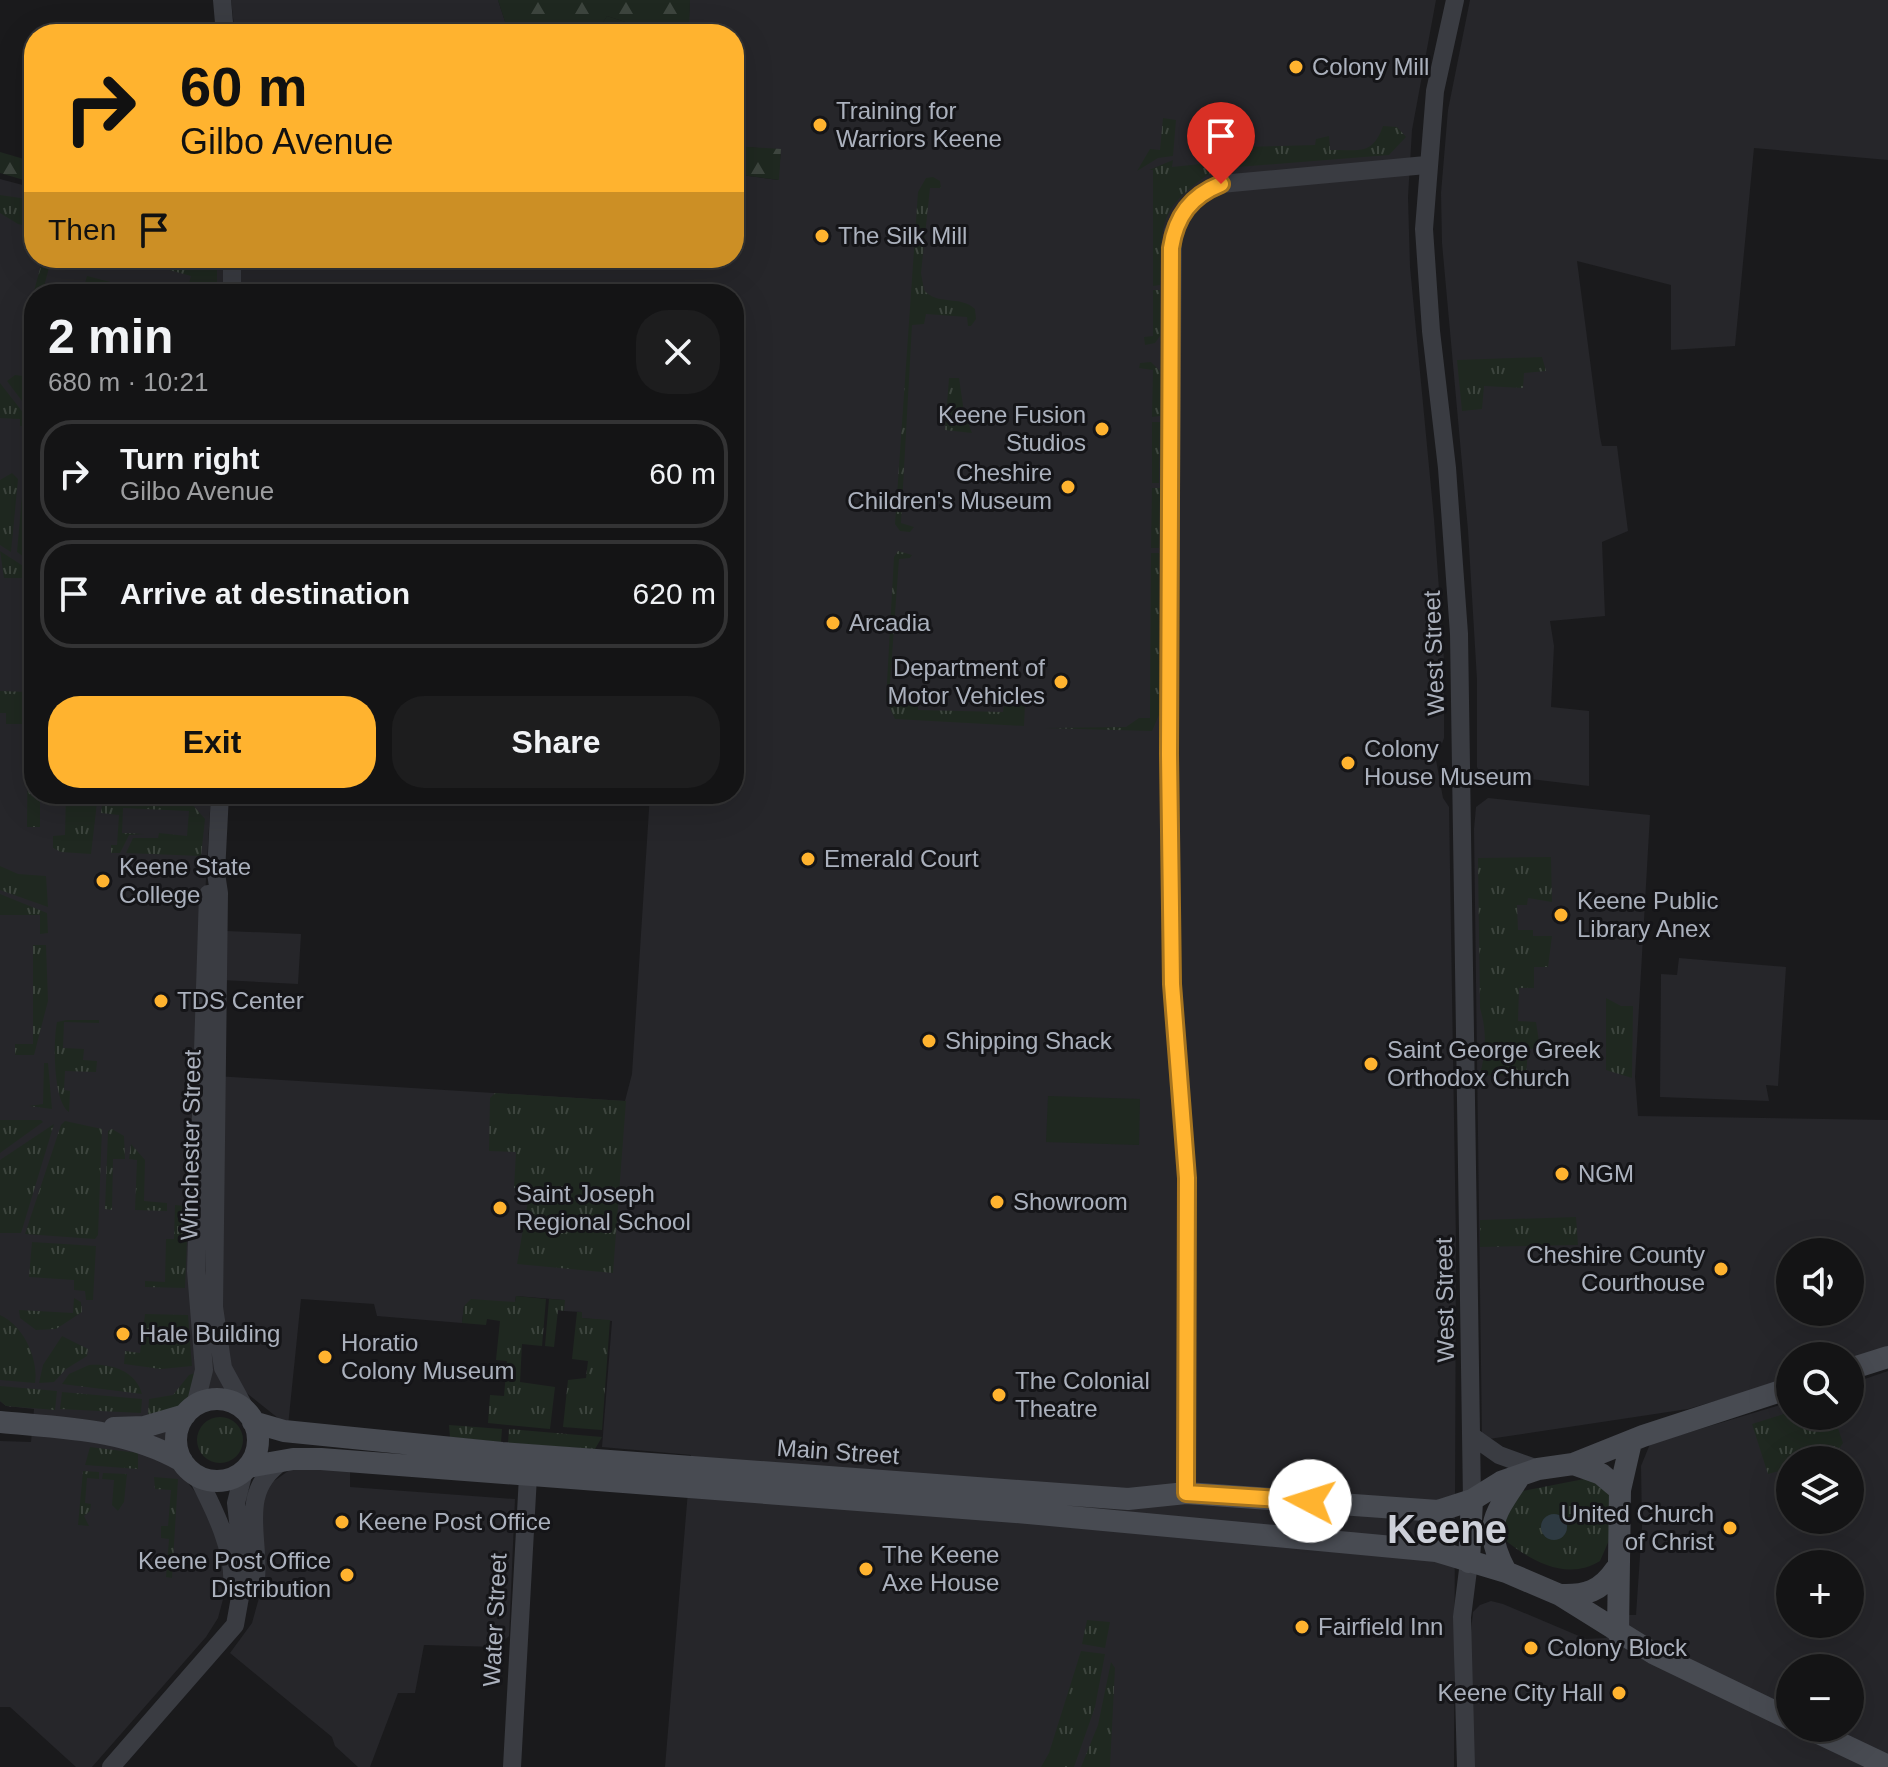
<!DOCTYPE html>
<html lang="en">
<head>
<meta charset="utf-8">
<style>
  :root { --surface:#141415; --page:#1d1d1e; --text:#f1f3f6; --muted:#9d9ea0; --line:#333334; --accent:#ffb32f }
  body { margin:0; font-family:Helvetica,sans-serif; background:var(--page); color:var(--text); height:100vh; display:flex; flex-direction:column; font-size:30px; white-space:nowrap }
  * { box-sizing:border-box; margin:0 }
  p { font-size:26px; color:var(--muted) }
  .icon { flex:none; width:44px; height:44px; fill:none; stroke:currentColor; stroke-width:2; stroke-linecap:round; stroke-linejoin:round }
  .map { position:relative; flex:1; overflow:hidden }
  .details { position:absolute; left:24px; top:284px; width:720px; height:520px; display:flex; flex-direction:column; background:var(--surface); border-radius:32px; box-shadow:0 8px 32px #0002,0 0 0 2px var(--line) }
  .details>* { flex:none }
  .guide { position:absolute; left:24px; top:24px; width:720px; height:244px; border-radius:32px; box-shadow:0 8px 32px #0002,0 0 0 2px var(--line); background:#ffb32f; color:#111; overflow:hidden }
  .buttons { position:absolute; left:1776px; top:1238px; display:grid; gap:16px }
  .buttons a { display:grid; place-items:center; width:88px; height:88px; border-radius:50%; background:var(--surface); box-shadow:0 8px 32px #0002,0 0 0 2px var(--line); font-size:40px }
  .pin { position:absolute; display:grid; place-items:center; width:68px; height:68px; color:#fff; margin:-82px -34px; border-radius:50% 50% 50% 0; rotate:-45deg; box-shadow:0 0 8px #0007 }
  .pin .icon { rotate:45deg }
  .me { position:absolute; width:88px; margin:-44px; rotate:275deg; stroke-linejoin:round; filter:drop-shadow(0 0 6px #0008) }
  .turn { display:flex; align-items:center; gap:28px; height:168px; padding:0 24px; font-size:36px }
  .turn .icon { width:104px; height:104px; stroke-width:2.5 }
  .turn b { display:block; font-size:56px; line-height:68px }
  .then { display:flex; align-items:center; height:76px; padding:0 24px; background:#0003; gap:16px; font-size:30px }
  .round { display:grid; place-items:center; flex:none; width:84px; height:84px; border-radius:32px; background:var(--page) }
  .summary { display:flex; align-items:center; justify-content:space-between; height:136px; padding:0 24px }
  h1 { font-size:48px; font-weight:600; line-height:60px }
  .cta { display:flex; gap:16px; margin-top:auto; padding:16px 24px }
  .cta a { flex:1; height:92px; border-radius:32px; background:var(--accent); color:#111; font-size:32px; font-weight:600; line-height:92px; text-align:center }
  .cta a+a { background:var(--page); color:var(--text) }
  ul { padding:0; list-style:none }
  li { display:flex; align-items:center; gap:24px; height:108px; margin:0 16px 12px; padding:0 8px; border:4px solid var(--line); border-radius:32px }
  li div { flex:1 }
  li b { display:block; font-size:30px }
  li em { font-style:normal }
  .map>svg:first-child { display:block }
</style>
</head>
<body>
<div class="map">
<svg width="1888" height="1767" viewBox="0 0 1888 1767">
  <defs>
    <pattern id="grass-tufts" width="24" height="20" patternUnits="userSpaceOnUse" patternTransform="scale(2)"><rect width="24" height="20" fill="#1f2820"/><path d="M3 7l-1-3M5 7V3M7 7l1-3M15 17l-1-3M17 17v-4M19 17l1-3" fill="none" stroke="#3d453e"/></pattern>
    <pattern id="forest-firs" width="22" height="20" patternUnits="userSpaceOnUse" patternTransform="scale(2)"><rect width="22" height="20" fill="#1f2820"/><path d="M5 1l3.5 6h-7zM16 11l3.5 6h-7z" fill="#3d453e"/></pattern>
  </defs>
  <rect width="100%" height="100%" fill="#1a1a1c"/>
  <path fill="#26262a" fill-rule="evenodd" d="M231 0H498L509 34H235Z
    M690 0H1436L1412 130 1408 197 1410 267 1434 519 1444 660V738L1436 760 1443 798 1449 807 1456 1243 1454 1767H665L691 1455 602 1447 612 1321 581 1318V1312L564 1311V1300L516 1296 515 1302 464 1306 462 1323 377 1316 374 1304 301 1299 288 1426 239 1387 207 1390 184 1404 179 1472 205 1504 224 1561 226 1588 218 1618 206 1637 92 1767H76L10 1707H0V1441L31 1442 34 1409 6 1406 0 1401V179L34 188V258H223V294H34V794H211L203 930 301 934 298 984 202 979 199 1075 625 1101 632 1074 650 794H734V294H241V258H734V174L778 180 781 150 734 146V34H688Z
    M1470 0H1888V160L1754 148 1735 346 1671 350V285L1577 261 1600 437 1602 446H1617L1628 531 1602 542 1605 616 1550 621 1554 646 1551 707 1589 711V786L1480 773 1477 767V680L1468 530 1442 243 1441 193 1448 110Z
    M1488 798 1650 815 1635 1077 1638 1116 1888 1120V1349L1850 1361V1356H1790V1379L1688 1409 1482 1440 1474 829 1476 807ZM1790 1252H1850V1312H1790Z
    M1679 958 1786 967 1778 1086 1766 1085 1769 1101 1660 1097 1661 974 1677 975Z
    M1888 1371V1767H1474L1470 1641 1473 1612 1480 1605 1491 1601 1503 1604 1586 1639 1606 1638 1626 1615H1636L1642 1526 1641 1466 1650 1444 1790 1402V1416H1850V1384ZM1790 1460H1850V1520H1790ZM1790 1564H1850V1624H1790ZM1790 1668H1850V1728H1790Z
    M291 1469H350V1487L515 1499 509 1636 497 1647 424 1645 415 1693H398L370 1767H358L335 1746 332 1737 230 1653 252 1623 264 1580 257 1516 267 1486Z"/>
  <path fill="url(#grass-tufts)" d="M607 16 653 31H689L688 34H596Z
    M1209 115 1221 117 1215 170C1160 207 1160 221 1160 285L1153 286V170H1149L1173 160 1172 167 1210 163 1216 120Z
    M1163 118 1176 120 1173 156 1158 158 1137 171 1150 149 1160 150Z
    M1383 126 1397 127 1406 137 1389 155 1237 167 1240 147 1315 145 1316 139 1329 136 1330 150C1358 149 1372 157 1383 126Z
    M933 177 940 181 941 188H930L921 273 924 290C937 306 961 295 975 309L976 319 971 326H968L967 317 926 314 924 324 912 325 901 523 914 527 910 532 900 531 895 524 918 192 926 178Z
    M0 195 34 200V228L18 224 0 213Z
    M43 258H72L70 265 51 260 42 294H34V302H31Z
    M152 258H217V294H186L191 276 151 265Z
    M87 276 126 286 124 294H82Z
    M1153 290H1160V336L1155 343 1145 345 1144 337 1153 336Z
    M1542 357 1546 371 1524 373 1523 388 1484 386 1482 409 1462 411 1457 360Z
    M1151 362 1160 371V416L1152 417 1153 370 1139 368 1140 363Z
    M15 375 31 377 28 409 7 381Z
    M949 378H959L964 412 972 433 945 430Z
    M0 383 28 419 27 426H20V419L0 418Z
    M1152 422H1160L1159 483H1152Z
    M31 468 32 499H29L27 523 30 529 25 548 34 553V564L17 552 24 474 26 469Z
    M12 473 18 479 11 552 0 545V480Z
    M1152 488H1160L1159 548H1151Z
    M0 551 34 573V584H31L30 578H4Z
    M898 551 912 555 910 558 899 559 889 697 918 703V710L1003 712 1005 699 1025 704 1024 726 895 719 886 700 894 557Z
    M1151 553H1159V715L1152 731 1043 728 1126 727 1139 718H1150Z
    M0 691 27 692 29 704 22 705V721L28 724H6V713H0Z
    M34 728V794H40V827H27L28 729Z
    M66 794H98L91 854 61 852 53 848V836L65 835Z
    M130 800 191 803 205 819 201 856 126 853 133 838H158L159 833 187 836 189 811 123 808 122 833 145 834 129 835 120 853H111V845H117L119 815 101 813 102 803 129 804Z
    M1551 857 1552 902 1528 898 1527 905H1517L1518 930H1533V936H1552L1548 967H1534V988H1519L1518 1021 1536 1022 1540 1048 1528 1049 1526 1076 1480 1075C1486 1050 1487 1032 1480 1008L1478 858Z
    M0 866 18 874 46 876 48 907 0 890Z
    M0 894 47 913 48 933 40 934V915H0Z
    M33 945H46L48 1001 34 1055H15V1044H33Z
    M1606 998 1621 1006H1633L1632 1078 1606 1070Z
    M67 1020H99V1023L64 1022 63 1048 84 1049 83 1060 97 1061 96 1072 65 1071 64 1090 70 1091 69 1112C53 1102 53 1041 57 1022Z
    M44 1063H48L52 1109 29 1106 43 1104Z
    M495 1093 626 1101 613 1273 517 1264 530 1189 514 1188 516 1152 489 1151 490 1098Z
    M0 1120H41L43 1122 0 1153Z
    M65 1121 102 1129 98 1235 95 1239 25 1234 61 1125Z
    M54 1124 21 1233H0V1160Z
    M112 1129 124 1136 125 1159H113L112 1210 105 1209 108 1131Z
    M131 1144 145 1160 144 1201 167 1203V1211L135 1210 137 1160 129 1159Z
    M175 1205 186 1206 188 1214 185 1288 145 1287V1281L165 1282 166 1239H174Z
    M1576 1217 1578 1245 1480 1247V1220Z
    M32 1242 96 1246 93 1300H86L85 1291 74 1290V1280L29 1277Z
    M516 1296 546 1299 542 1346 522 1344 520 1382 555 1387 550 1429 488 1423 490 1395 504 1396 507 1361 496 1360 500 1321 487 1319 486 1325 462 1323 464 1306 471 1299 515 1302Z
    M74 1298 81 1302 82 1312 56 1329 36 1330 20 1318 19 1310 73 1313Z
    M549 1299 565 1300 564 1311 558 1310 554 1347 545 1346Z
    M577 1312H582V1318L610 1320 602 1430 563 1427 568 1380 586 1378 588 1361 572 1359Z
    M145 1314 188 1315 192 1366 161 1369 124 1364 125 1351 140 1353Z
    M0 1315C23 1325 39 1359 35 1383L0 1380Z
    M62 1336 88 1349 87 1356 66 1369 54 1382 39 1383 43 1365Z
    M89 1365C111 1363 136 1371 142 1394L62 1384 69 1374Z
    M195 1373C190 1405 181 1413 148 1414L149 1399 173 1395 189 1375Z
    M0 1386 57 1391 55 1410 6 1406 0 1401Z
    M62 1392 142 1399 141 1413 60 1409Z
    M1790 1412V1416H1834L1843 1443 1835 1455 1817 1460H1790V1468L1768 1474 1752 1424Z
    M197 1440a23 23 0 1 1 46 0a23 23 0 1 1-46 0Z
    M449 1425 502 1429 501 1442 450 1437Z
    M509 1429 602 1437 595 1449 508 1443Z
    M90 1447 138 1453V1469L85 1465Z
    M83 1471 99 1472V1479L87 1478 85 1503 91 1504 90 1511 84 1516 89 1526 78 1525Z
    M103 1473 127 1474 124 1502 118 1511 112 1505 114 1480 102 1479Z
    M154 1477 178 1479 172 1578 166 1577 169 1539 161 1538V1526H168L171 1490 155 1489Z
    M1584 1479 1597 1482 1613 1500 1610 1538 1600 1561C1568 1581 1532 1562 1505 1540L1500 1518 1523 1491Z
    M1087 1620 1110 1622 1105 1648 1082 1644Z
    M1081 1651 1105 1654 1095 1707 1074 1767H1041L1049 1753Z
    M1111 1662 1115 1668 1110 1767H1081L1098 1725Z"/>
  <path fill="url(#forest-firs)" d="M498 0H690L689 31H653L607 16 596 34H509Z
    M734 146 781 149 779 180 734 174Z
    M0 152 34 162V183L0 173Z"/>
  <path fill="#1f2820" d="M1048 1096 1140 1099 1139 1145 1046 1142Z"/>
  <path fill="#2e3a42" d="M1541 1527a13 13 0 1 1 26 0a13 13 0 1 1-26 0Z"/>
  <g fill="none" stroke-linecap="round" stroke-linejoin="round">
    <path stroke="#3a3c42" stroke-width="18" d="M222 0 225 34
      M1455 0 1435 91 1424 229 1431 331 1447 468 1459 634 1472 1500
      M232 294V258
      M220 794 216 873 219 893 214 1307 223 1368 247 1412
      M195 1406 204 1370 196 1271 208 894
      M1472 1436 1499 1455 1538 1469
      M197 1476C214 1509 236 1552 232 1590
      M1186 1493 1187 1178 1172 984 1169 754 1173 232C1183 208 1197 194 1221 184L1426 165
      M254 1591C265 1544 233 1494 283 1461
      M111 1767 235 1625 244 1575 236 1503 244 1471
      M512 1767 528 1476
      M1466 1767 1462 1617 1469 1562"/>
    <path stroke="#484b52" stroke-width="22" d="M1850 1369 1888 1357
      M176 1440a41 41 0 1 1 82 0a41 41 0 1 1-82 0Z
      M0 1422C63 1428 126 1429 182 1461
      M253 1422 284 1431 502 1453 1128 1499 1186 1493 1438 1511 1472 1500 1501 1482 1538 1469 1573 1464 1643 1436 1790 1388
      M114 1428 144 1427 185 1415
      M1573 1464 1601 1474 1620 1490
      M248 1467 293 1459H321L1028 1513 1436 1551 1506 1572 1560 1595 1653 1653 1790 1719
      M1469 1562 1472 1500
      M1506 1572C1482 1527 1494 1515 1520 1476
      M1560 1595C1586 1596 1601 1591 1616 1569
      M1618 1633 1620 1490 1631 1442
      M1808 1728 1888 1766"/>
  </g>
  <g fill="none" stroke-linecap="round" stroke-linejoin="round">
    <defs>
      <path id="route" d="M1221 184C1191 196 1176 216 1171 248L1169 754 1172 984 1187 1178 1186 1493 1310 1501"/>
    </defs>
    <use href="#route" stroke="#a6741f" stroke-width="20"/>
    <use href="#route" stroke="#ffb32f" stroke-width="14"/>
  </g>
  <g fill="#ffb32f" stroke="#151518" stroke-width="3">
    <circle cx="1296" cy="67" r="8"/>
    <circle cx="820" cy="125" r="8"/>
    <circle cx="822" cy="236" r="8"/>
    <circle cx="1102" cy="429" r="8"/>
    <circle cx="1068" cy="487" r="8"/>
    <circle cx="833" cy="623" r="8"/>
    <circle cx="1061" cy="682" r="8"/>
    <circle cx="1348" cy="763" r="8"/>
    <circle cx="808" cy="859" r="8"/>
    <circle cx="103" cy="881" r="8"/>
    <circle cx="1561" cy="915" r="8"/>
    <circle cx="161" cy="1001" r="8"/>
    <circle cx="929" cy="1041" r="8"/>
    <circle cx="1371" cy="1064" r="8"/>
    <circle cx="1562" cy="1174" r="8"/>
    <circle cx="997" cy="1202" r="8"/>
    <circle cx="500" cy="1208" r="8"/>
    <circle cx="1721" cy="1269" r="8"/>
    <circle cx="123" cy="1334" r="8"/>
    <circle cx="325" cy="1357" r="8"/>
    <circle cx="999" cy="1395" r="8"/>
    <circle cx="342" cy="1522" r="8"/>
    <circle cx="1730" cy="1528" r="8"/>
    <circle cx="866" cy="1569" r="8"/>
    <circle cx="347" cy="1575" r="8"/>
    <circle cx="1302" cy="1627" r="8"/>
    <circle cx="1531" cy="1648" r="8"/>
    <circle cx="1619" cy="1693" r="8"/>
  </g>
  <g text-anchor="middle" stroke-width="6" stroke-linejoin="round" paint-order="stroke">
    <g font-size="24" fill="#abb1bd" stroke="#151518" text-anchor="start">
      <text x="1312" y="75">Colony Mill</text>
      <text x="836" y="119">Training for<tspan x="836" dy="28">Warriors Keene</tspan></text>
      <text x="838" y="244">The Silk Mill</text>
      <text x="1086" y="423" text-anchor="end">Keene Fusion<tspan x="1086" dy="28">Studios</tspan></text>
      <text x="1052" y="481" text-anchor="end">Cheshire<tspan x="1052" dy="28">Children's Museum</tspan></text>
      <text x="849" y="631">Arcadia</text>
      <text x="1045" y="676" text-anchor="end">Department of<tspan x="1045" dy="28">Motor Vehicles</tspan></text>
      <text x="1364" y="757">Colony<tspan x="1364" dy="28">House Museum</tspan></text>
      <text x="824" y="867">Emerald Court</text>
      <text x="119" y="875">Keene State<tspan x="119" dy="28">College</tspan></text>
      <text x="1577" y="909">Keene Public<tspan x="1577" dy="28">Library Anex</tspan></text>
      <text x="177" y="1009">TDS Center</text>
      <text x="945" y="1049">Shipping Shack</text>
      <text x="1387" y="1058">Saint George Greek<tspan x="1387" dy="28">Orthodox Church</tspan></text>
      <text x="1578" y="1182">NGM</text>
      <text x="516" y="1202">Saint Joseph<tspan x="516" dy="28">Regional School</tspan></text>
      <text x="1013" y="1210">Showroom</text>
      <text x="1705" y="1263" text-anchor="end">Cheshire County<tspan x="1705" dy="28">Courthouse</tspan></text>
      <text x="139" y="1342">Hale Building</text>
      <text x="341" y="1351">Horatio<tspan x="341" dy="28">Colony Museum</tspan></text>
      <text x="1015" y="1389">The Colonial<tspan x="1015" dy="28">Theatre</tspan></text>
      <text x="1714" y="1522" text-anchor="end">United Church<tspan x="1714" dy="28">of Christ</tspan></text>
      <text x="358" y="1530">Keene Post Office</text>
      <text x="882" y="1563">The Keene<tspan x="882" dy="28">Axe House</tspan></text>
      <text x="331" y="1569" text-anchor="end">Keene Post Office<tspan x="331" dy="28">Distribution</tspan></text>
      <text x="1318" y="1635">Fairfield Inn</text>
      <text x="1547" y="1656">Colony Block</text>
      <text x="1603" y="1701" text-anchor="end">Keene City Hall</text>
    </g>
    <g font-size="24" fill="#abb1bd" stroke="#151518">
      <text transform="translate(1434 653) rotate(-92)" y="8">West Street</text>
      <text transform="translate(191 1145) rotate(-89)" y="8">Winchester Street</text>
      <text transform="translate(1445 1300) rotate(-91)" y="8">West Street</text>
      <text transform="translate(838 1452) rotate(4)" y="8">Main Street</text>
      <text transform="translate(495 1620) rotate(-87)" y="8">Water Street</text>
    </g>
    <g font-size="40" font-weight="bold" fill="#cdd0d9" stroke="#151518">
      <text x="1447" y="1543">Keene</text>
    </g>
  </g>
</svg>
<div class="buttons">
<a><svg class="icon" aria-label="sound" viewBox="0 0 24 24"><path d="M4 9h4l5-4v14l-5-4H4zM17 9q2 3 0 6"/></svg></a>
<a><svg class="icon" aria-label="search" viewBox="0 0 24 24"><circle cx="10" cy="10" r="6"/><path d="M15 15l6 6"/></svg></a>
<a><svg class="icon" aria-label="layers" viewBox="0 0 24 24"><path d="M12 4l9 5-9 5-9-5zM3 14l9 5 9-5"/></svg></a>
<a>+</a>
<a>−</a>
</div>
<div class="pin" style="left:1221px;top:184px;background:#d93025"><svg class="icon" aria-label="arrive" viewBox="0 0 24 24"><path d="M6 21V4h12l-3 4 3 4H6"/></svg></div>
<svg class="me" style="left:1310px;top:1501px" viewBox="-20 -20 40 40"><circle r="19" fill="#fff"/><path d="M0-13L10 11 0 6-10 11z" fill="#ffb32f"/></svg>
<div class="guide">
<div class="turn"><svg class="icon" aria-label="right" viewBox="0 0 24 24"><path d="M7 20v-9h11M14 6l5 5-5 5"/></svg><div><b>60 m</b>Gilbo Avenue</div></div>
<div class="then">Then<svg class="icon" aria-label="arrive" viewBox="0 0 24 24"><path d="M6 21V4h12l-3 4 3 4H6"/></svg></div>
</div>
<section class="details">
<div class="summary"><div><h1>2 min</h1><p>680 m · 10:21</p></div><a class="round"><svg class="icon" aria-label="close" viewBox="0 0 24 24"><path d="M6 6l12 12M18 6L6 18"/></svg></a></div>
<ul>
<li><svg class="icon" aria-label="right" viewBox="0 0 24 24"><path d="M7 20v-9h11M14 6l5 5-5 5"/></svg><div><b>Turn right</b><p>Gilbo Avenue</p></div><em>60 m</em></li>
<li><svg class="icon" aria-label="arrive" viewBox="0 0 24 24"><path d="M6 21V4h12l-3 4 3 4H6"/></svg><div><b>Arrive at destination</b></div><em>620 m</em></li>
</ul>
<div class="cta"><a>Exit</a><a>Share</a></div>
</section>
</div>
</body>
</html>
